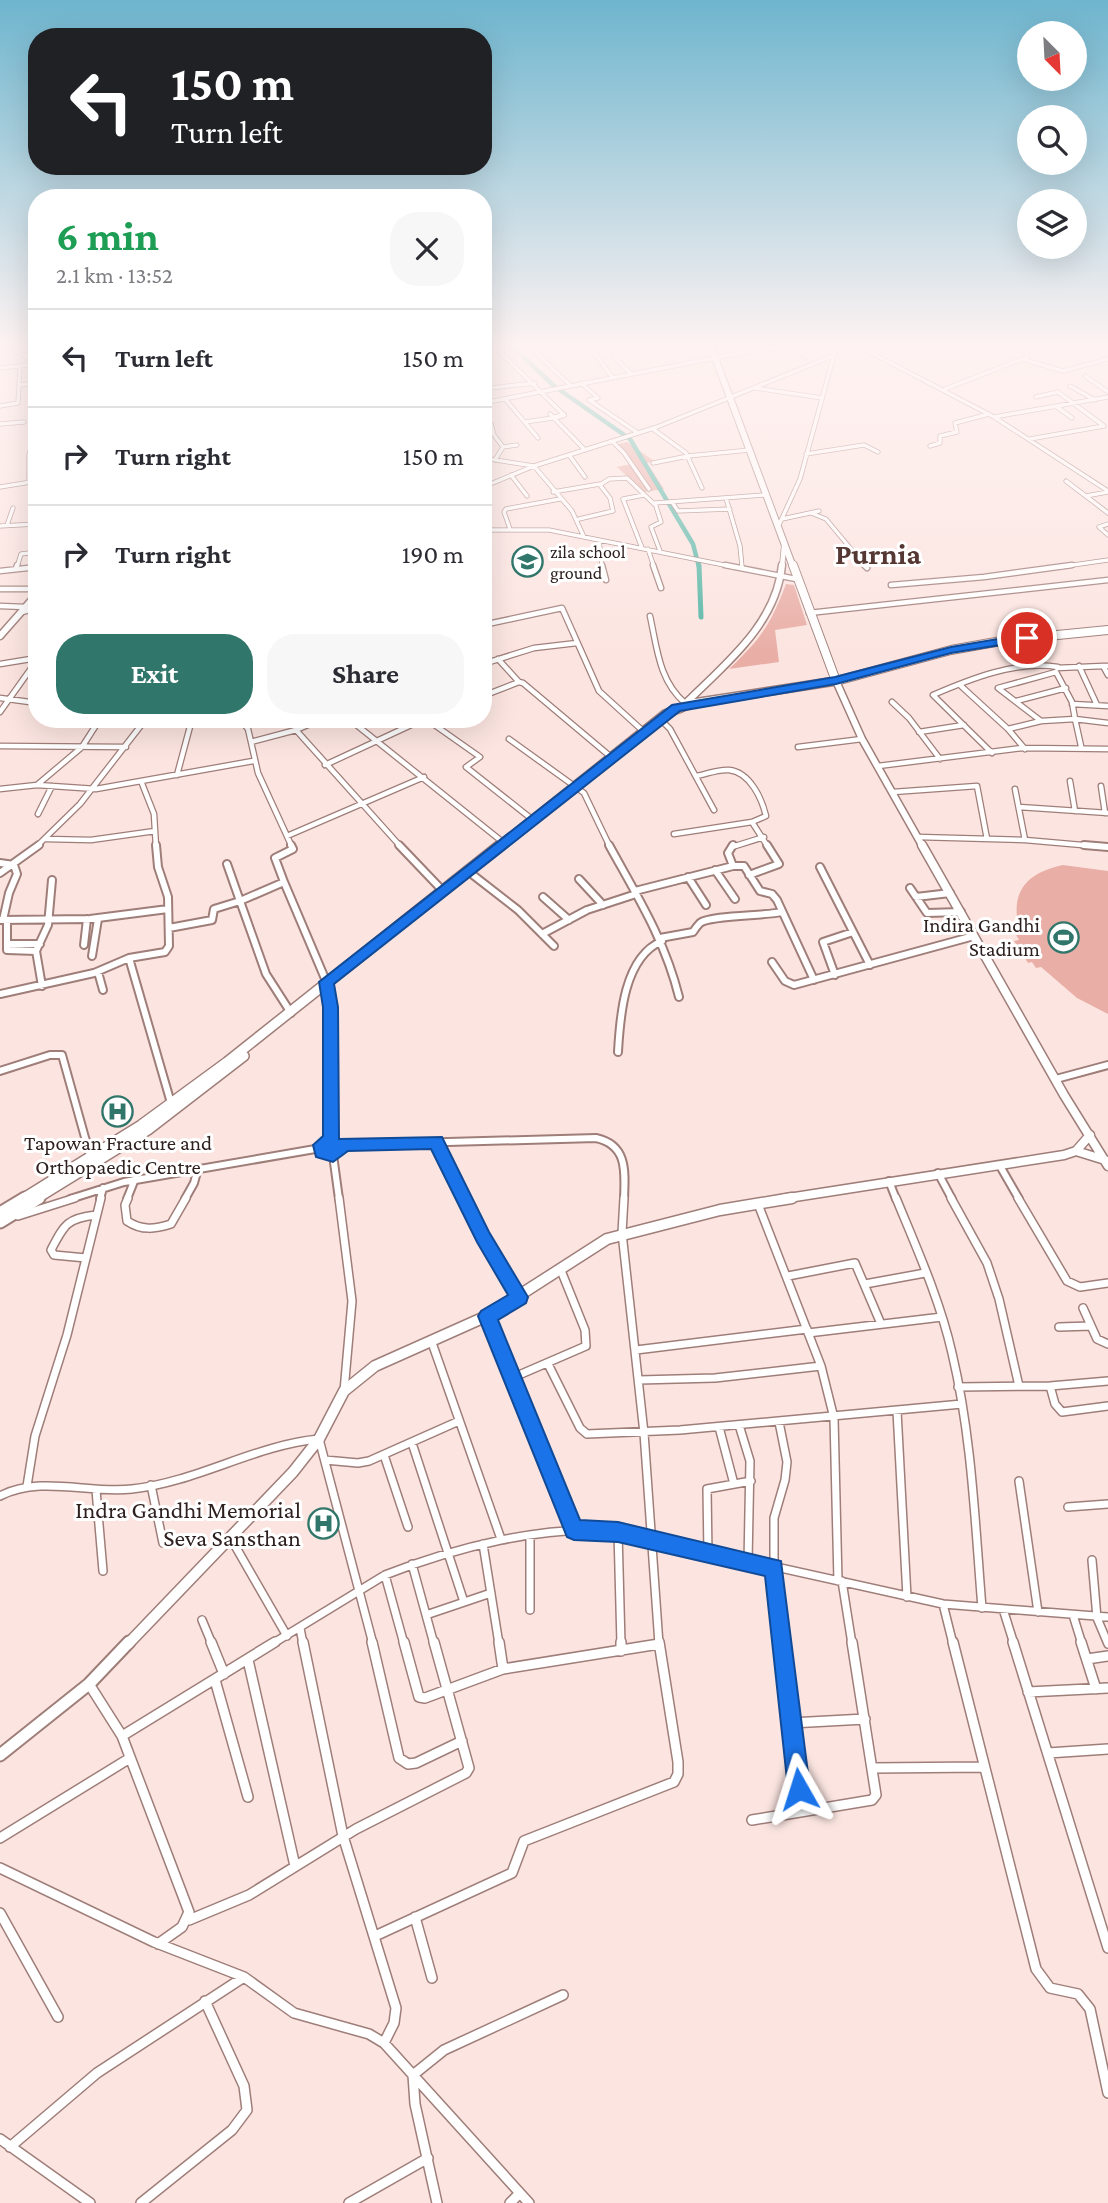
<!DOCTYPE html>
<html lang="en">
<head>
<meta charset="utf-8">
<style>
  :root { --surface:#fff; --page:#f7f7f7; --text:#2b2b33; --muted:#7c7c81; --line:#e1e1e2; --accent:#31766b }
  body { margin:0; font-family:"Crimson Pro",serif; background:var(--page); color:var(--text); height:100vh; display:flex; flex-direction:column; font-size:26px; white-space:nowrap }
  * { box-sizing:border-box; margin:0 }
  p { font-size:23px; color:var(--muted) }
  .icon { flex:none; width:38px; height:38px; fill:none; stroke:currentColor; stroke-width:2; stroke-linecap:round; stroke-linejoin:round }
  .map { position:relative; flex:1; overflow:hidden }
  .drawer { position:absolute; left:28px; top:189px; width:464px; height:539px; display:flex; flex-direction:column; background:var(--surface); border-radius:28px; box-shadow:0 7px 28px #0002 }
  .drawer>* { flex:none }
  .hud { position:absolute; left:28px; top:28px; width:464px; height:147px; border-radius:28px; box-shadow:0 7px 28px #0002; background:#202124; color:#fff; overflow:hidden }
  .needle { width:46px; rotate:156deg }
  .controls { position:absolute; left:1017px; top:21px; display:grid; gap:14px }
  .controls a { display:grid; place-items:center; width:70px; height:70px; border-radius:50%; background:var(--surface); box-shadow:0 7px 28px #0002; font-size:35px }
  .pin { position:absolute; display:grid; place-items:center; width:60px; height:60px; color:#fff; margin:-30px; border:4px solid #fff; border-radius:50%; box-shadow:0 2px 7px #0007 }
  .me { position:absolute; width:77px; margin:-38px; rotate:354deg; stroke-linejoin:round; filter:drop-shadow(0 0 5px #0008) }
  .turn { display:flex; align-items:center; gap:24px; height:147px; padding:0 28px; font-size:32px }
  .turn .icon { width:91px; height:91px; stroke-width:2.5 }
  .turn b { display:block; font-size:49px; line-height:60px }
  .round { display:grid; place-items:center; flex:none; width:74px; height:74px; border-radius:28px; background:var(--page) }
  .headline { display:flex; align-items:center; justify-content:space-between; height:119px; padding:0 28px }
  h1 { font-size:42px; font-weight:700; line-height:52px; color:#1e9e55 }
  .button { display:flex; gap:14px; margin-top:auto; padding:14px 28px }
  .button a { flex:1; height:80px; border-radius:28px; background:var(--accent); color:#fff; font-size:28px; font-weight:700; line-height:80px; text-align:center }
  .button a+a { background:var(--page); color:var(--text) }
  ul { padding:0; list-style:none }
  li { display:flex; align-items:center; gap:21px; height:98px; padding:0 28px; border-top:2px solid var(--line) }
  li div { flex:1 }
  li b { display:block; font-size:26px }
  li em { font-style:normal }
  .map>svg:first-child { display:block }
</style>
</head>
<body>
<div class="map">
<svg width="1108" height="2203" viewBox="0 0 1108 2203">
  <rect width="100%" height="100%" fill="#fce5e1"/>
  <path fill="#e9afa7" d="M627 442 654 461 647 463 664 489 644 492 617 467 631 464 614 445Z
    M786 584 794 585 807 625 775 630 779 662 729 669C761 638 770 626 786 584Z
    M1063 865 1108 871V1014L1077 998 1041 967 1036 968 1032 962 1028 963 1014 941 1019 940 1015 933 1020 932C1009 893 1025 873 1063 865Z"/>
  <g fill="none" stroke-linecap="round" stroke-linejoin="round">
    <path stroke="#57b7a7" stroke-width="4.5" d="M510 344 554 386 630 439 693 544 699 567"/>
    <path stroke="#57b7a7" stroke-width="5" d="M699 565 701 617"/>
    <defs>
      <path id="minor-far4" d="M2 344 37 362
        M588 344 612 377
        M848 344 862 348 875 344
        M1087 344 1108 351
        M529 346 570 385
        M794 346 806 356
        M496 348 564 415
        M862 348 994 417 1108 491
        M483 349 559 344
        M614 357 631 374
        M1027 359 1026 354 1032 344
        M0 368 37 364
        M1085 376 1108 392
        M483 378 491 388 535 383
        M581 383 598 398 589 400
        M20 385 37 383
        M1070 386 1095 400
        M755 388 822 398
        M945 389 1022 359 1063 371 1108 359
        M506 400 538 438
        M589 400 638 433
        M483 403 746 352 813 344
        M0 406 18 403 20 367
        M1057 407 1072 418
        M550 414 585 450
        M994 417 1108 397
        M525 422 553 418
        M0 424 24 422
        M491 424 494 435 503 447
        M653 429 686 453 702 488
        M1030 439 1104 426 1058 392 1036 397
        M612 441 624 453 649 489
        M930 446 940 443V436L957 432 955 423 989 414
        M806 454 864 445 878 452
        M569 455 585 477
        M483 458 534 466 572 511 584 537
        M495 460 503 447 517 445
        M653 463 688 456 750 450
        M511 475 527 496
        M1066 481 1108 513
        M29 482V455L37 424
        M0 487 37 481
        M483 487 534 466 657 427 835 355
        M553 492 600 484
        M1086 496 1108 492
        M726 498 740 546 742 567
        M672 502 678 511 730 509
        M811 513 826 519 866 567
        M579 519 613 511 610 498 600 485 609 479 627 478 654 504
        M782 519 819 511
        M32 524 37 498
        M1108 524 1099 527 1108 535
        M7 525 13 508
        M0 526 37 524
        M778 527 800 479 837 344
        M510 529 504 512 506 509 560 499
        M483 530H549L734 567
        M599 540 602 567
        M642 548 623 499 644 495
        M648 549 654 567
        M660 551 651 527 661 522 655 503 765 495
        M17 567 21 554 37 552
        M1059 567 1108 560"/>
      <path id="minor-far3" d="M602 565 606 580
        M653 565 661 588
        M725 565 796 579
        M864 565 867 568
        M16 569 17 565
        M0 571 37 567
        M891 585 984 577 1072 565
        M0 589H37
        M0 606 26 607
        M22 612 37 608
        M809 613 1108 580
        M650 616C657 648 659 681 685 703
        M483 625 562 608 599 691 643 731
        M498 659 519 682
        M0 664 37 658
        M483 664 534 648 577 643
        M1079 666 1097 705
        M1108 666H1103L1108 675
        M1057 668 1103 666
        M1056 672 1072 702 1075 719 1041 721 998 688Z
        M961 686 1008 729 1041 721
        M483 696 519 682 523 683 611 757
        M0 698 37 703
        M1016 701 1066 688
        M892 702 909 718 940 759
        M1072 704 1108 706
        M0 712 37 660
        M240 719 248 729 251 742
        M349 719 504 843
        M426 719 480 757 466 767 533 820
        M1075 719 1081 746
        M1075 719 1108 723
        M663 722 670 729 714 810
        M1008 729 1025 749
        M296 730 322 719
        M919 732 964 725
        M509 739 584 793 610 847
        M0 746 126 747
        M798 747 862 739
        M992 753 933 695C970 679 1017 660 1058 667
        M325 765 424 719
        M878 766 1022 748 1108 749
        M177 775 192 719
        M141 781 154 814 156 847
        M1070 781 1075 811
        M37 785 82 747 100 719
        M1101 786 1105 813
        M0 789 37 785 96 789 253 761
        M1015 789 1025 840
        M893 792 977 786 987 839
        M1019 807 1108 813
        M38 814 52 786
        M752 822 768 847
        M674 834 752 822 766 816C762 799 750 772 729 770 718 769 707 774 696 776
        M287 836 424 777
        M918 837 1025 840 1105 847
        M46 839 91 840 155 831
        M36 847 80 804 146 719
        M292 847 258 773 251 742 296 730 401 847
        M732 847 764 837"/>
      <path id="minor-far2" d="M399 845 443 891
        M609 845C637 896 665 940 679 997
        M1084 845 1108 847
        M0 863 14 865 17 874 9 893 3 920
        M733 866 728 853 733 845
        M820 867 870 965
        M715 870 735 899
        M0 873 39 845
        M473 875 518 910 554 946
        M749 875 779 864 767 845
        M688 877 706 905
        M579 879 603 905
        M284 882 329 988 331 1139
        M910 888 927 913 961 912
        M635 891 733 866H744L760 891 772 894 777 900 814 980
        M543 897 569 920
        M916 897 950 893
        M0 920 90 919 168 909
        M7 920V950L36 951
        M169 928 212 920 214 909 240 901 227 864
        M542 934 587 910 636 894
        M660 938 693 932C695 929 697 926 700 923 710 915 765 916 782 912
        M7 944H40
        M84 945 87 919
        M92 956 98 919
        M129 958 165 952 169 946 168 897 158 867 156 845
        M772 962 785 981 794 985 974 936
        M98 972 103 990
        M835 975 823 942 853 932
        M42 986 36 951 48 925 52 880
        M0 994 94 973 129 958 171 1103
        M291 1013 266 974 240 901 284 882 275 858 293 849 291 845
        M618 1052C620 1016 624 957 662 941
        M0 1071 50 1055H62L91 1159
        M1056 1079 1108 1065
        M331 1139 341 1145 340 1150 333 1155 321 1152V1145Z
        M436 1142 464 1199
        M341 1145 596 1138C628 1145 625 1172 624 1199
        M333 1155 339 1199
        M1000 1166 1019 1199
        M938 1173 952 1199
        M889 1181 896 1199
        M70 1199 124 1182 321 1148
        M100 1199 103 1188
        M127 1199 135 1179
        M185 1199 194 1183 198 1168"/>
      <path id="minor-far1" d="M128 1198 125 1205 127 1221C142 1231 155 1229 171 1224L186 1198
        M339 1198 352 1301 344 1391
        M464 1198 483 1237 519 1297
        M624 1198 622 1233 644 1433 659 1644
        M896 1198C917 1249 940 1300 952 1353 972 1437 975 1523 982 1608
        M951 1198 987 1263 999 1299 1019 1386
        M1018 1198 1067 1281 1080 1287 1108 1283
        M758 1204 821 1366 834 1418 838 1581
        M18 1216 75 1198
        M86 1258 54 1255 51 1250C64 1225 67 1218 96 1215
        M788 1276 855 1263 881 1324
        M865 1284 925 1273
        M1083 1308 1097 1339 1108 1344
        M487 1316 574 1530
        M1059 1327 1091 1326
        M808 1333 942 1317
        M431 1340 501 1539
        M636 1350 807 1329
        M548 1364 580 1428 587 1434 680 1430 962 1404
        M512 1378 586 1346 585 1330 560 1268
        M639 1380 715 1378 821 1366
        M1050 1386 1055 1404 1062 1412 1108 1406
        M958 1387 1050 1386 1108 1381
        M897 1411 907 1597
        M779 1422 787 1462 785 1480 774 1518V1568L782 1644
        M739 1425 750 1461 748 1562
        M719 1427 734 1484
        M412 1443 464 1602
        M384 1455 408 1527
        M325 1460 358 1463 369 1461 459 1421
        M1019 1481 1038 1612
        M151 1485 163 1543
        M27 1486 35 1436 67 1335 101 1198
        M96 1490 103 1571
        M0 1496C41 1475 88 1494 132 1489 197 1482 255 1445 319 1439L373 1644
        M1068 1507 1108 1504
        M618 1532 621 1644
        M230 1537 287 1636
        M530 1537V1610
        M483 1544 499 1644
        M708 1554 707 1489 751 1481
        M1092 1560 1097 1618 1108 1644
        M412 1564 434 1644
        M385 1575 404 1644
        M842 1581 852 1644
        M943 1604 953 1644
        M1003 1609 1014 1644
        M426 1615 491 1593
        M1073 1615 1082 1644
        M202 1620 212 1644
        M300 1628 303 1644
        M272 1644 385 1575C451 1549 547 1523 618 1532L943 1604 1108 1617"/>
      <path id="minor" d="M211 1642 224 1674
        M303 1642 343 1836 396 2008 394 2023 384 2043
        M372 1642 399 1758 408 1764 416 1763 462 1741
        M404 1642 419 1697 425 1698 503 1669 659 1644
        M499 1642 503 1669
        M621 1642V1651
        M782 1642 801 1811
        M953 1642 1036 1969 1050 1988 1078 1994 1090 2009 1108 2093
        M1013 1642 1108 1948
        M1081 1642 1096 1689
        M1087 1659 1108 1656
        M248 1660 295 1866
        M215 1680 248 1797
        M89 1684 122 1736 189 1912 182 1927 158 1944
        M1028 1692 1108 1688
        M791 1723 865 1719
        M122 1736 275 1642
        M1048 1753 1108 1749
        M873 1768 984 1767
        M752 1820 872 1800 876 1795 852 1642
        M0 1838 130 1758
        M0 1868 154 1942 244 1977 294 2013 369 2034 384 2043 529 2203
        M0 1913 58 2017
        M415 1917 432 1978
        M189 1920 249 1895 356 1829 466 1773 469 1768 434 1642
        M375 1936 512 1873 524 1841 674 1782 678 1774V1762L659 1642
        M0 2139 90 2203
        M10 2147 97 2073 244 1977
        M141 2203 232 2130 247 2110 244 2086 205 2001
        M349 2203 428 2158
        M437 2203 415 2104 413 2075 444 2050 563 1995
        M510 2203 520 2193"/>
      <path id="tertiary-far4" d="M553 418 564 415
        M782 567 784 546"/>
      <path id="tertiary-far3" d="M0 636 37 594
        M836 681 862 739 923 847
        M680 709C721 667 776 627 782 565"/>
      <path id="tertiary-far2" d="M922 845 1064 1095 1108 1166
        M1076 1151 1105 1160
        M782 1199 1064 1155 1076 1151 1090 1135"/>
      <path id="tertiary-far1" d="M128 1644 293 1472 319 1439 344 1391 375 1366 487 1316 607 1239 720 1210 792 1198"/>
      <path id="tertiary" d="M0 1755 89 1684 129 1642"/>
      <path id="primary-far2" d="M498 847 665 714 693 703 836 681"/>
      <path id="primary-far1" d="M22 1199 141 1125 227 1062 500 845
        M36 1199 148 1130 244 1056"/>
      <path id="primary" d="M0 1213 25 1198
        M0 1222 39 1198"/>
      <path id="trunk-far1" d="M710 344 793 567"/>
      <path id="trunk" d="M793 565 836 681 951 650 1007 640 1108 630"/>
    </defs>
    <use href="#minor-far4" stroke="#9f7e79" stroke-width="5"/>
    <use href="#minor-far3" stroke="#9f7e79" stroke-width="7"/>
    <use href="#minor-far2" stroke="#9f7e79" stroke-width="10"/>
    <use href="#minor-far1" stroke="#9f7e79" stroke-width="10"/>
    <use href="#minor" stroke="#9f7e79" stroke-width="12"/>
    <use href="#tertiary-far4" stroke="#9f7e79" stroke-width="6"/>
    <use href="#tertiary-far3" stroke="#9f7e79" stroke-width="9"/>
    <use href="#tertiary-far2" stroke="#9f7e79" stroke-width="11"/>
    <use href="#tertiary-far1" stroke="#9f7e79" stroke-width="13"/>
    <use href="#tertiary" stroke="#9f7e79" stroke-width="15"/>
    <use href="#primary-far2" stroke="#9f7e79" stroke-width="10"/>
    <use href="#primary-far1" stroke="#9f7e79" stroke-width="12"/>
    <use href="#primary" stroke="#9f7e79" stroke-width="15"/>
    <use href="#trunk-far1" stroke="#9f7e79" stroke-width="8"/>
    <use href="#trunk" stroke="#9f7e79" stroke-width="10"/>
    <use href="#minor-far4" stroke="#fff" stroke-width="3.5"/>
    <use href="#minor-far3" stroke="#fff" stroke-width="4.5"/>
    <use href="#minor-far2" stroke="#fff" stroke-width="6"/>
    <use href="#minor-far1" stroke="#fff" stroke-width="7"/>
    <use href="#minor" stroke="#fff" stroke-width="9"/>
    <use href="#tertiary-far4" stroke="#fff" stroke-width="4.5"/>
    <use href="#tertiary-far3" stroke="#fff" stroke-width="6"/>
    <use href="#tertiary-far2" stroke="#fff" stroke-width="8"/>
    <use href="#tertiary-far1" stroke="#fff" stroke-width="10"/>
    <use href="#tertiary" stroke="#fff" stroke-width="11"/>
    <use href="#primary-far2" stroke="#fff" stroke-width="7"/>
    <use href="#primary-far1" stroke="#fff" stroke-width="9"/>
    <use href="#primary" stroke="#fff" stroke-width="11"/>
    <use href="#trunk-far1" stroke="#fff" stroke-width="6"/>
    <use href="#trunk" stroke="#fff" stroke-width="8"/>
  </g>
  <linearGradient id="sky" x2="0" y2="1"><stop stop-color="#6eb5ce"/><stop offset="0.53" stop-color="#fef3f2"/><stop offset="1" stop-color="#fef3f2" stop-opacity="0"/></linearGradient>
  <rect width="1108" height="652" fill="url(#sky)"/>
  <path fill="#1a73e8" stroke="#114b97" stroke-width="2" d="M1027 634 1031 635V640L951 653 836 684 680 711 334 984 338 1007 339 1139 442 1137 489 1232 528 1297 526 1303 498 1320 580 1520 618 1522 781 1561 810 1789 807 1797 799 1801 791 1797 788 1789 765 1576 618 1542 574 1540 567 1537 478 1316 481 1311 508 1295 477 1242 431 1149 348 1151 333 1162 316 1157 313 1145 323 1136V1007L319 982 672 705 835 677 951 647Z"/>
  <defs>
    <symbol id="school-ring" viewBox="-11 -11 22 22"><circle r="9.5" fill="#fff" stroke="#31766b" stroke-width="1.5"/><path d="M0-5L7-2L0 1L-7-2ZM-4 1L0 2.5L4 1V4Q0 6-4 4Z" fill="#31766b"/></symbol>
    <symbol id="stadium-ring" viewBox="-11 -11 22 22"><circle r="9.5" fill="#fff" stroke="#31766b" stroke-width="1.5"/><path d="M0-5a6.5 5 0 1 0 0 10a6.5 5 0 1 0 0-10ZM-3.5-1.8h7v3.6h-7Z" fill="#31766b"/></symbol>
    <symbol id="hospital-ring" viewBox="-11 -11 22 22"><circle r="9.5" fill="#fff" stroke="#31766b" stroke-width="1.5"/><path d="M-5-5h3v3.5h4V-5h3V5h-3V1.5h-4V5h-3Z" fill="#31766b"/></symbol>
  </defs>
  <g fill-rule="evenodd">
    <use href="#school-ring" x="510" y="544" width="35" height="35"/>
    <use href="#stadium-ring" x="1046" y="920" width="35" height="35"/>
    <use href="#hospital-ring" x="100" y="1094" width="35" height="35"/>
    <use href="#hospital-ring" x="306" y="1506" width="35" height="35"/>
  </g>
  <g text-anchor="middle" stroke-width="6" stroke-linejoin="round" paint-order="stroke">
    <g font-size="18" fill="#2d201e" stroke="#fff" text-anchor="start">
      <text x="550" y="558">zila school<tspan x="550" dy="21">ground</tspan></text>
    </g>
    <g font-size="21" fill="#2d201e" stroke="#fff" text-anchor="end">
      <text x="1040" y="932">Indira Gandhi<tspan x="1040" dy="24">Stadium</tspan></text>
      <text x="118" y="1150" text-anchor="middle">Tapowan Fracture and<tspan x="118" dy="24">Orthopaedic Centre</tspan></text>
    </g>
    <g font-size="24" fill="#2d201e" stroke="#fff" text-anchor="end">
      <text x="301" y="1518">Indra Gandhi Memorial<tspan x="301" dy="28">Seva Sansthan</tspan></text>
    </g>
    <g font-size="30" font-weight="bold" fill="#553834" stroke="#fff">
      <text x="878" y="564">Purnia</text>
    </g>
  </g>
</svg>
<div class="controls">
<a><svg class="needle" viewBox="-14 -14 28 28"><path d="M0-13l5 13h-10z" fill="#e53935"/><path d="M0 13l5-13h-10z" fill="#7c7c81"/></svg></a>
<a><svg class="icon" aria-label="search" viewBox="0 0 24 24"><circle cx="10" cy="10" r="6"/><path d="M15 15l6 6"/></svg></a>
<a><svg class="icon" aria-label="layers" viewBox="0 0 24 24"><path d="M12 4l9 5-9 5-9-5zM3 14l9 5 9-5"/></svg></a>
</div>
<div class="pin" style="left:1027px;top:638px;background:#d93025"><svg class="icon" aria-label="arrive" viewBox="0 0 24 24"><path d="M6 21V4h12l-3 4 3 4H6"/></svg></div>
<svg class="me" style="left:799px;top:1789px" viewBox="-20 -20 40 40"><path d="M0-17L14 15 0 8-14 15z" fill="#1a73e8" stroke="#fff" stroke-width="4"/></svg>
<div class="hud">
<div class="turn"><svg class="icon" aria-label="left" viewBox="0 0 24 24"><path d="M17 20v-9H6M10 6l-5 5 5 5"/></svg><div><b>150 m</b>Turn left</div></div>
</div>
<section class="drawer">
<div class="headline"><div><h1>6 min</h1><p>2.1 km · 13:52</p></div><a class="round"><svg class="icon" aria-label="close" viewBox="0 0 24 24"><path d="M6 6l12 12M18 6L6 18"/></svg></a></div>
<ul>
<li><svg class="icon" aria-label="left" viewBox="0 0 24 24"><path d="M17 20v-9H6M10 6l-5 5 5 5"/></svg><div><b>Turn left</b></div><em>150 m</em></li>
<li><svg class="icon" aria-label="right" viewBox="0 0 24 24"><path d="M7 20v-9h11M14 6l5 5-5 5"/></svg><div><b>Turn right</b></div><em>150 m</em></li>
<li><svg class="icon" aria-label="right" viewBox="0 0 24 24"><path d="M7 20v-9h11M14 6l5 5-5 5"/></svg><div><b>Turn right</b></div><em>190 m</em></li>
</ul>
<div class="button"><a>Exit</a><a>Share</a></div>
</section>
</div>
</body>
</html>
